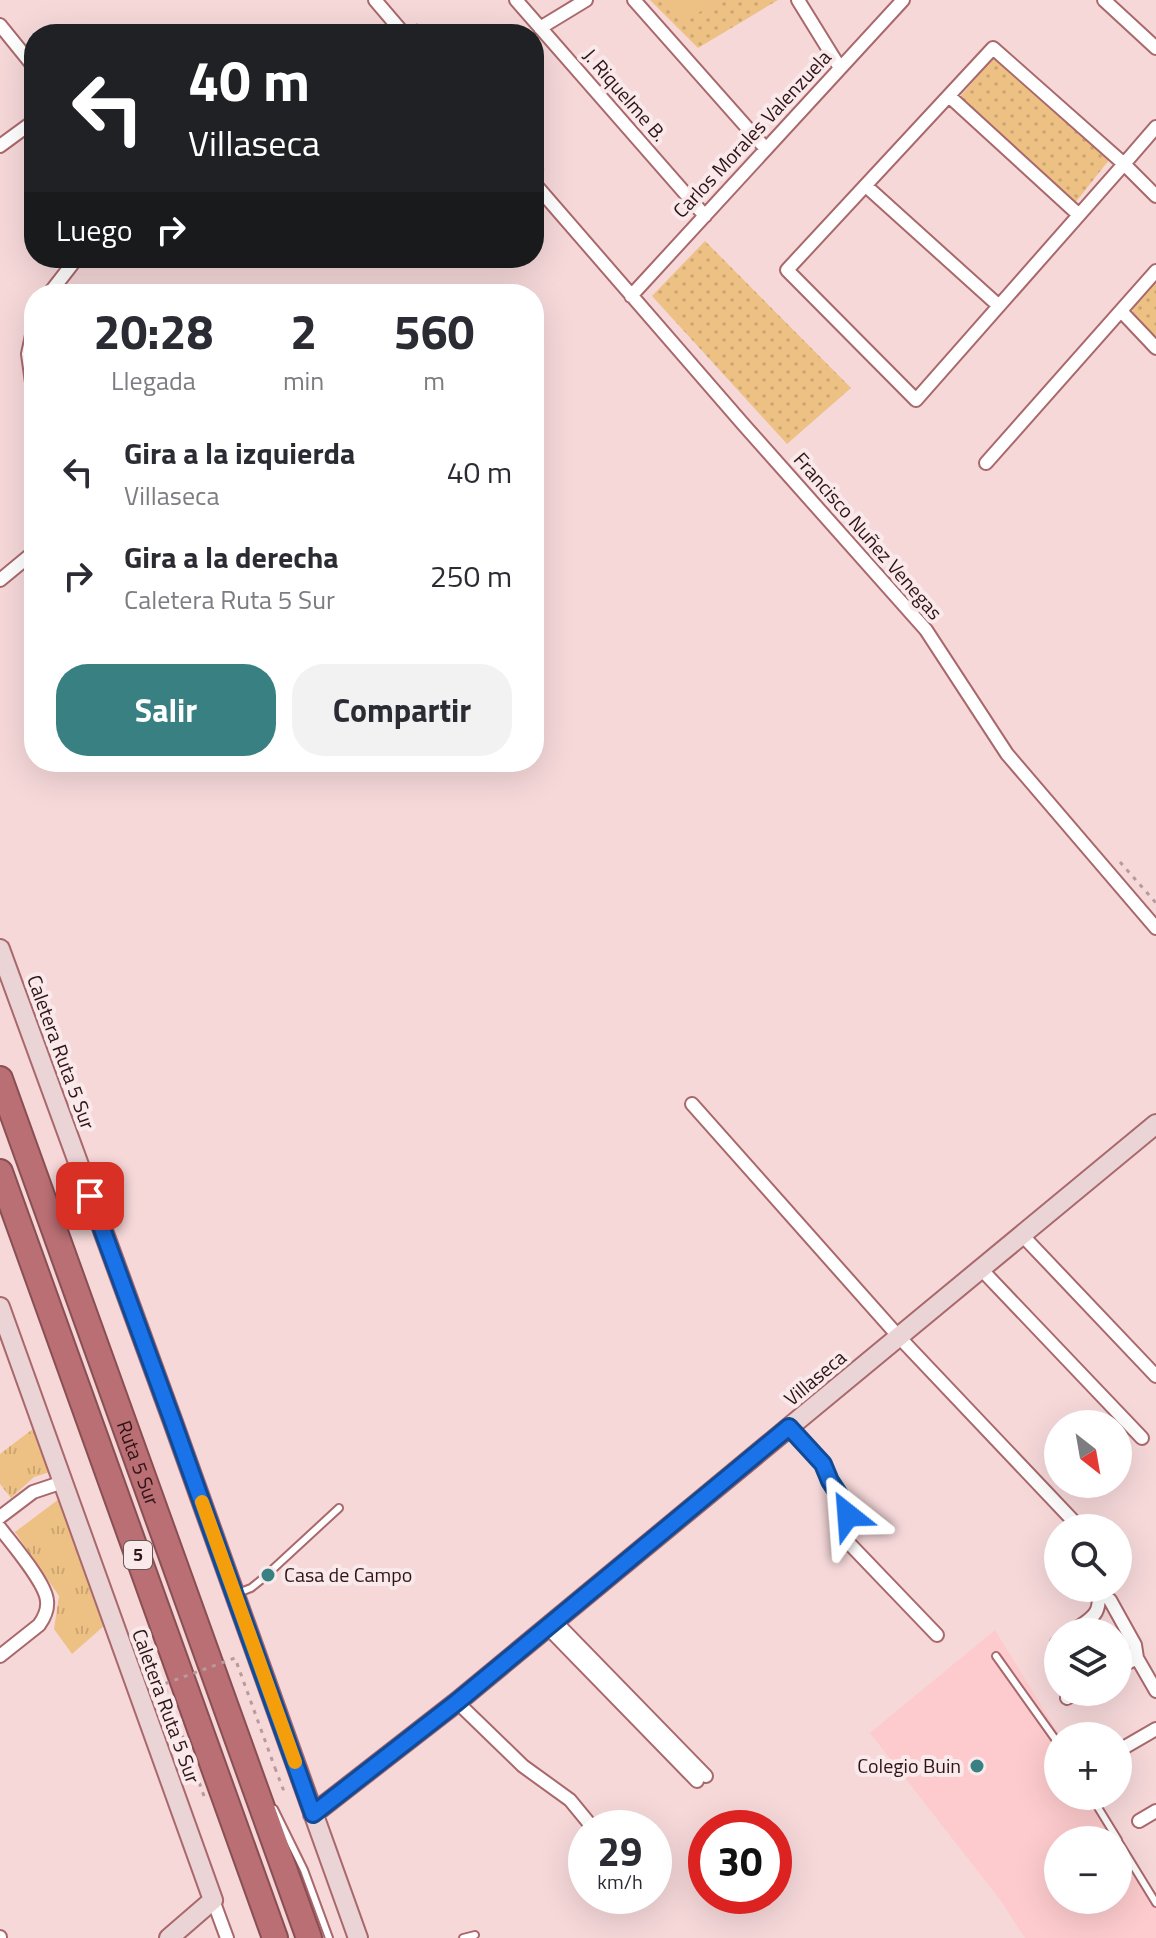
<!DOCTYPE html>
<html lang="es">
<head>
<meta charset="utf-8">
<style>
  :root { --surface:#fff; --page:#f2f2f3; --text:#2b2b33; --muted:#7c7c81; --accent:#388081 }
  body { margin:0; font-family:"Titillium Web",sans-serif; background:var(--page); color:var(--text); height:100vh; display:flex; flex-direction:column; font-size:30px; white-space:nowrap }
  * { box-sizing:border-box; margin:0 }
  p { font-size:26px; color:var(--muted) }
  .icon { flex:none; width:44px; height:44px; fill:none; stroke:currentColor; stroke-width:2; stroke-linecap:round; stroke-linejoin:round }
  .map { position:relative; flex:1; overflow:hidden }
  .details { position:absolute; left:24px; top:284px; width:520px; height:488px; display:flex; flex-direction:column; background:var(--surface); border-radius:32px; box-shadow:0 8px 32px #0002 }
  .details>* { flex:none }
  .hud { position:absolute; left:24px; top:24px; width:520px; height:244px; border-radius:32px; box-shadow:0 8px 32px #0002; background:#202124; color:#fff; overflow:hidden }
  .needle { width:52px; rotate:149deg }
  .buttons { position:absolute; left:1044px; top:1410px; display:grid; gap:16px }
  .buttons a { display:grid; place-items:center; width:88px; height:88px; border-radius:50%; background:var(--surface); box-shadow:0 8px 32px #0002; font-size:40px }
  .speed { position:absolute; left:568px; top:1810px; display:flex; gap:16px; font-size:40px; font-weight:700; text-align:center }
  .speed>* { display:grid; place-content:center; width:104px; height:104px; border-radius:50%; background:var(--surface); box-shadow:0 8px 32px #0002; line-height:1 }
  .speed small { font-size:20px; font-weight:400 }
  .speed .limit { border:12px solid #d22; background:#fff; color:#111 }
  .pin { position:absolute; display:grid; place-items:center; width:68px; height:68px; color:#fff; margin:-34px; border-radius:16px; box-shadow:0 4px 12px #0006 }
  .me { position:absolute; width:88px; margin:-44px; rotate:332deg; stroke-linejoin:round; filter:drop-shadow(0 0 6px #0008) }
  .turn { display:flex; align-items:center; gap:28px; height:168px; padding:0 32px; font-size:36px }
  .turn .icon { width:104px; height:104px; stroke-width:2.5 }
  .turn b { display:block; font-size:56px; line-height:68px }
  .then { display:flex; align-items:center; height:76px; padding:0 32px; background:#0003; gap:16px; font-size:30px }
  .eta { display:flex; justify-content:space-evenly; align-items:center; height:136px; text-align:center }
  .eta b { font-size:48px; font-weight:700; line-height:56px }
  .cta { display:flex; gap:16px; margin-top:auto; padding:16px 32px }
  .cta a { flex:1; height:92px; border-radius:32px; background:var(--accent); color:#fff; font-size:32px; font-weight:700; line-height:92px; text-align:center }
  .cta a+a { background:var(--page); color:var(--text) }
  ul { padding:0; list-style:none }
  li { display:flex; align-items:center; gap:24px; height:104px; padding:0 32px }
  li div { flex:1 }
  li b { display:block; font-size:30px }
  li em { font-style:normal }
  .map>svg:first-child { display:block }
</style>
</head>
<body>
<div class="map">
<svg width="1156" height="1938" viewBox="0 0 1156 1938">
  <defs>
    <pattern id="grass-tufts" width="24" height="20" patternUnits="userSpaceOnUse" patternTransform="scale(2)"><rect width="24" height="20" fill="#edc184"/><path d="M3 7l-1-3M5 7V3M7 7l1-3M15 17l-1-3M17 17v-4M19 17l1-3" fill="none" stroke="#cca571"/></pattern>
    <pattern id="park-dots" width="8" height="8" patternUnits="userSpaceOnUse" patternTransform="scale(2)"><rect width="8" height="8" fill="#edc184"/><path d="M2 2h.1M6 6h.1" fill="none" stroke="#cca571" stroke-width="1.8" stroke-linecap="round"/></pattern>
  </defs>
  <rect width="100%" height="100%" fill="#f6d8d9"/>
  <path fill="#fdcbcd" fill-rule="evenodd" d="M995 1630 1060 1736H1058V1796H1096L1156 1894V1938H1025L1001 1901 870 1733ZM1058 1840H1118V1900H1058Z"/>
  <path fill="url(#grass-tufts)" d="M38 1425 53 1471 34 1477 11 1498 0 1484V1454Z
    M63 1496 105 1625 72 1654 54 1629 59 1596 15 1532Z"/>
  <path fill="url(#park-dots)" d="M650 0H778L698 48Z
    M995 56 1109 160 1075 203 958 99Z
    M705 241 851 388 787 444 652 296Z
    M1156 280V338L1133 313 1132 307Z"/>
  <path fill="#edc184" d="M668 0H720L681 23Z"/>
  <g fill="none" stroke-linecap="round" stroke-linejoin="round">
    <defs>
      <path id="lane" d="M238 1593 251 1588 261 1580 339 1508
        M996 1656 1058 1743
        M1091 1796 1118 1840
        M274 1809 304 1870 329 1938
        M1118 1841 1156 1903
        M463 1938 475 1935"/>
      <path id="street" d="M375 0 404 34
        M516 0 705 216
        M634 0 766 149
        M798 0 840 68
        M1104 0 1156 48
        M0 25 34 67
        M540 28 586 0
        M949 96 1079 215
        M1156 127 1124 164 916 400 787 270 993 48 1124 164 1156 196
        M0 146 34 121
        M534 183 743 424 926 630 1007 754 1156 928
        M866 186 999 306
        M49 294 77 258
        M631 296 903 0
        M1121 311 1156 348
        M34 326 28 354 34 397
        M986 463 1156 271
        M0 580 34 552
        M692 1104 899 1337 1080 1528
        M1022 1235 1156 1376
        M981 1269 1142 1438
        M789 1427 823 1464 830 1481 846 1503 848 1511 841 1528 843 1537 937 1635
        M0 1517 33 1492 63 1482
        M0 1528C12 1544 46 1583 47 1601 48 1610 44 1618 39 1625L0 1656
        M1110 1600 1135 1645 1137 1658 1156 1691
        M555 1621 706 1776
        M547 1627 697 1781
        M1072 1632C1092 1617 1102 1616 1098 1588
        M1057 1643H1058
        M1118 1668 1137 1658
        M1067 1698 1077 1692
        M457 1702 523 1766 570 1800 593 1828
        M1118 1751 1156 1729
        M1139 1821 1156 1811
        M213 1900 227 1938
        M0 1937V1938"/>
      <path id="secondary" d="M0 949 173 1422 358 1938
        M0 1307 213 1900 169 1938
        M313 1814 457 1702 1156 1124"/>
      <g id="highway">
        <path id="s1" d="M0 1079 309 1938"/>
        <path d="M0 1172 275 1938"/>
      </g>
    </defs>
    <use href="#lane" stroke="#a9686c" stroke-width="10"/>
    <use href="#street" stroke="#a9686c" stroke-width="16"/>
    <use href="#secondary" stroke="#a9686c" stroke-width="22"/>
    <use href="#highway" stroke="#894f53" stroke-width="28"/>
    <path stroke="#b79a9c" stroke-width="3" stroke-dasharray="4 6" stroke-linecap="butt" d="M416 24 424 34
      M534 160 545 172
      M1120 862 1156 903
      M275 1768 283 1789 287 1788"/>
    <use href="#lane" stroke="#fff" stroke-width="6"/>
    <use href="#street" stroke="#fff" stroke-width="12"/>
    <use href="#secondary" stroke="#ead4d5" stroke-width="18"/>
    <use href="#highway" stroke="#ba6f74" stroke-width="24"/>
    <path stroke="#b79a9c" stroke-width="3" stroke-dasharray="4 6" stroke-linecap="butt" d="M204 1796 164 1684 235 1658 275 1768"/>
  </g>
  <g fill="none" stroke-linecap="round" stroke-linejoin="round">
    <defs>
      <path id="route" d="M90 1196 173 1422 313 1814 457 1702 789 1427 823 1464 830 1481 847 1507 848 1515"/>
    </defs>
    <use href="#route" stroke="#114b97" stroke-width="20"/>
    <use href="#route" stroke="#1a73e8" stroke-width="14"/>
    <path stroke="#f59e0b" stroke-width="14" d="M202 1502 295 1762"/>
  </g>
  <g fill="#388081" stroke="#f9e9ea" stroke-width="3">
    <circle cx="268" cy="1575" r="8"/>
    <circle cx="977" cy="1766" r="8"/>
  </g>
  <g text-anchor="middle" stroke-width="8" stroke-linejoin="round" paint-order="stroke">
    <rect fill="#f9e9ea" stroke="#6b5456" stroke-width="2" x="124" y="1541" width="28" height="28" rx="6"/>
    <g font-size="18" font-weight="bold" fill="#2e1417">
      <text x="138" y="1561">5</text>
    </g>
    <g font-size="20" fill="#2e1417" stroke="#f9e9ea">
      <text transform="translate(625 95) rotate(49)" y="7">J. Riquelme B.</text>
      <text transform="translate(752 134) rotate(-47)" y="7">Carlos Morales Valenzuela</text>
      <text transform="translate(868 536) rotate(49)" y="7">Francisco Nuñez Venegas</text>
      <text transform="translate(61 1052) rotate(70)" y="7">Caletera Ruta 5 Sur</text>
      <text transform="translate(815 1378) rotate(-40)" y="7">Villaseca</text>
      <text dy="7" stroke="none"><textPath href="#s1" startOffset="408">Ruta 5 Sur</textPath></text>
      <text transform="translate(166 1706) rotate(70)" y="7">Caletera Ruta 5 Sur</text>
    </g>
    <g font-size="20" fill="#2e1417" stroke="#f9e9ea" text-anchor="start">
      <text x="284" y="1582">Casa de Campo</text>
      <text x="961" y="1773" text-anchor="end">Colegio Buin</text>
    </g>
  </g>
</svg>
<div class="buttons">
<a><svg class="needle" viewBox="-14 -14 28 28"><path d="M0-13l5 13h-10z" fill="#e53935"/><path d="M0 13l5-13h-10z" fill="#7c7c81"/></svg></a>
<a><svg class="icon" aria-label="search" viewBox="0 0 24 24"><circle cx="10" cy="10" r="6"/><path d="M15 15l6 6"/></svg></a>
<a><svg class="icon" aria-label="layers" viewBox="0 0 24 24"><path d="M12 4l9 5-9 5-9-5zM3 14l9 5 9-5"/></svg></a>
<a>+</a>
<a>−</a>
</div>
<div class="speed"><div>29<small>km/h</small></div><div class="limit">30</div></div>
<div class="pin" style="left:90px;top:1196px;background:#d93025"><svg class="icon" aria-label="arrive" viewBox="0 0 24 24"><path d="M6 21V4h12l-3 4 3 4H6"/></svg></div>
<svg class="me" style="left:848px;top:1515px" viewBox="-20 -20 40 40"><path d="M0-17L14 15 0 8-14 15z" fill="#1a73e8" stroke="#fff" stroke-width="4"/></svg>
<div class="hud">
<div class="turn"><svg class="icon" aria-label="left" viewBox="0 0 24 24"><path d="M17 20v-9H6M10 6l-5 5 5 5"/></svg><div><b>40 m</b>Villaseca</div></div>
<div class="then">Luego<svg class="icon" aria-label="right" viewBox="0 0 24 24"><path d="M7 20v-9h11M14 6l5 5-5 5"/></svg></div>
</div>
<section class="details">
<div class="eta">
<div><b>20:28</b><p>Llegada</p></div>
<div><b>2</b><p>min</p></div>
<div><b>560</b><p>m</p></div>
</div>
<ul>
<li><svg class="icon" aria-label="left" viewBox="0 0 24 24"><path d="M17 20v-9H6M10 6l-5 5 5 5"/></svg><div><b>Gira a la izquierda</b><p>Villaseca</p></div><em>40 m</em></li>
<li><svg class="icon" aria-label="right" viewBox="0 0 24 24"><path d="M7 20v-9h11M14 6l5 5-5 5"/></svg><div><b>Gira a la derecha</b><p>Caletera Ruta 5 Sur</p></div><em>250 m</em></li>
</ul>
<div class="cta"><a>Salir</a><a>Compartir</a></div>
</section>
</div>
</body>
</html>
